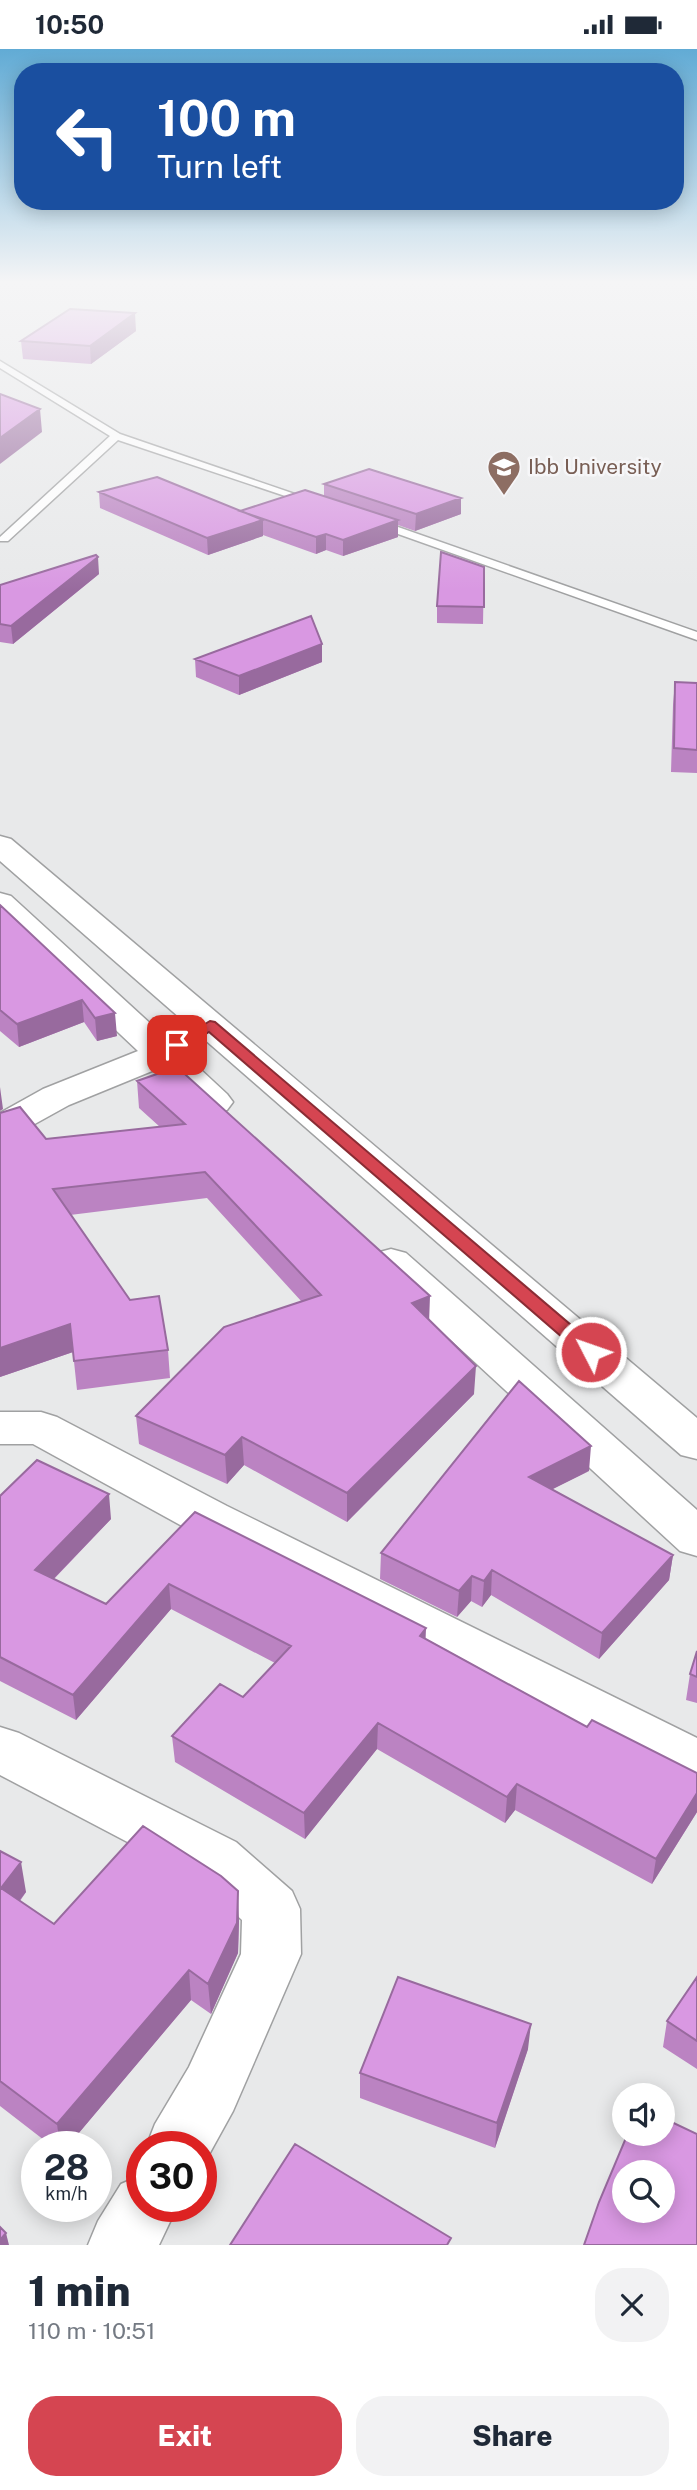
<!DOCTYPE html>
<html lang="en">
<head>
<meta charset="utf-8">
<style>
  :root { --surface:#fff; --page:#f2f2f3; --text:#1f2937; --muted:#747a83; --accent:#d54551 }
  body { margin:0; font-family:"Public Sans",sans-serif; background:var(--page); color:var(--text); height:100vh; display:flex; flex-direction:column; font-size:26px; white-space:nowrap }
  * { box-sizing:border-box; margin:0 }
  p { font-size:23px; color:var(--muted) }
  .icon { flex:none; width:38px; height:38px; fill:none; stroke:currentColor; stroke-width:2; stroke-linecap:round; stroke-linejoin:round }
  .map { position:relative; height:2196px; overflow:hidden }
  .panel { display:flex; flex-direction:column; background:var(--surface); flex:1 }
  .panel>* { flex:none }
  .banner { position:absolute; left:14px; top:14px; width:670px; height:147px; border-radius:28px; box-shadow:0 4px 18px #0003; background:#1a4fa0; color:#fff; overflow:hidden }
  .fabs { position:absolute; left:612px; top:2034px; display:grid; gap:14px }
  .fabs a { display:grid; place-items:center; width:63px; height:63px; border-radius:50%; background:var(--surface); box-shadow:0 4px 18px #0003; font-size:35px }
  .speed { position:absolute; left:21px; top:2082px; display:flex; gap:14px; font-size:35px; font-weight:700; text-align:center }
  .speed>* { display:grid; place-content:center; width:91px; height:91px; border-radius:50%; background:var(--surface); box-shadow:0 4px 18px #0003; line-height:1 }
  .speed small { font-size:18px; font-weight:400 }
  .speed .limit { border:10px solid #d22; background:#fff; color:#111 }
  .pin { position:absolute; display:grid; place-items:center; width:60px; height:60px; color:#fff; margin:-30px; border-radius:14px; box-shadow:0 4px 10px #0006 }
  .me { position:absolute; width:77px; margin:-38px; rotate:311deg; stroke-linejoin:round; filter:drop-shadow(0 0 5px #0008) }
  .turn { display:flex; align-items:center; gap:24px; height:147px; padding:0 28px; font-size:32px }
  .turn .icon { width:91px; height:91px; stroke-width:2.5 }
  .turn b { display:block; font-size:49px; line-height:60px }
  .round { display:grid; place-items:center; flex:none; width:74px; height:74px; border-radius:28px; background:var(--page) }
  .headline { display:flex; align-items:center; justify-content:space-between; height:119px; padding:0 28px }
  h1 { font-size:42px; font-weight:800; line-height:52px }
  .button { display:flex; gap:14px; margin-top:auto; padding:14px 28px }
  .button a { flex:1; height:80px; border-radius:28px; background:var(--accent); color:#fff; font-size:28px; font-weight:800; line-height:80px; text-align:center }
  .button a+a { background:var(--page); color:var(--text) }
  .status { display:flex; justify-content:space-between; align-items:center; height:49px; padding:0 35px; background:var(--surface); direction:ltr }
  .status svg { height:19px; fill:currentColor }
  .map>svg:first-child { display:block }
</style>
</head>
<body>
<div class="status"><b>10:50</b><svg viewBox="0 0 49 12"><path d="M0 12V9h3v3zM5 12V6h3v6zM10 12V3h3v9zM15 12V0h3v12zM26 1h20v11H26zM47 4h2v5h-2z"/></svg></div>
<div class="map">
<svg width="697" height="2196" viewBox="0 0 697 2196">
  <rect width="100%" height="100%" fill="#e8e9ea"/>
  <g fill="none" stroke-linecap="round" stroke-linejoin="round">
    <defs>
      <path id="service" d="M0 312 120 385 321 454 312 456 118 391 8 492H0V488L110 387 0 319Z
        M370 471H378L697 583V591L370 475Z"/>
      <path id="minor" d="M0 787 11 790 697 1369V1410L681 1406 0 812Z
        M0 844 11 847 165 988 181 982 194 985 199 993 185 1006 227 1045 233 1053 227 1061C197 1069 178 1039 157 1020L69 1056 13 1087 0 1090V1064L43 1040 138 1002 0 872Z
        M391 1200 406 1204 697 1461V1507L680 1502 376 1222 370 1213 376 1204Z
        M0 1363H41L57 1368 227 1457 697 1689V1738L678 1731 193 1483 33 1395H0Z
        M0 1678 19 1684 236 1793 292 1842 300 1860 301 1905 233 2062 201 2120V2098H146L155 2075 189 2018 241 1905 242 1871 196 1829 0 1726Z
        M142 2126V2158H177L159 2196H88L98 2172 121 2135Z"/>
    </defs>
    <use href="#service" stroke="#a0a1a2" stroke-width="3"/>
    <use href="#minor" stroke="#a0a1a2" stroke-width="3"/>
    <use href="#service" fill="#fff" fill-rule="evenodd"/>
    <use href="#minor" fill="#fff" fill-rule="evenodd"/>
  </g>
  <path fill="#bb83c2" d="M136 282 91 315 23 310 21 292Z
    M324 435 461 465 415 482 398 476V488L343 507 326 501 316 505 263 486V487L208 506 100 459 99 443 240 462 324 447Z
    M484 518 483 575 437 574V557Z
    M99 525 13 595 0 593V536Z
    M322 595V613L239 646 196 628 195 610Z
    M675 633 697 634V724L671 723 673 656Z
    M0 856 117 987 97 992 84 973 19 998 0 982Z
    M137 1032 429 1271 474 1345 347 1473 244 1416 227 1435 139 1395 136 1367 302 1253 207 1149 70 1166 130 1251 168 1301 170 1329 77 1341 73 1303 0 1328V1064L46 1090 160 1078 139 1059Z
    M589 1422 552 1440 673 1506 669 1531 599 1610 491 1546 482 1558 471 1552 457 1568 380 1530 381 1504Z
    M0 1447 111 1470 54 1530 106 1555 195 1463 587 1678 697 1724V1763L652 1835 515 1761 505 1774 377 1700 305 1790 175 1713 172 1687 243 1648 275 1614 171 1560 76 1671 0 1632Z
    M697 1602V1654L686 1651 690 1625Z
    M0 1802 26 1843 20 1852 54 1875 239 1872 238 1904 211 1965 191 1951 67 2098H53L0 2057Z
    M697 1928V2020L663 1998 667 1972Z
    M528 2000 495 2099 360 2049V2024Z"/>
  <path fill="#986a9e" d="M135 264 136 282 91 315 90 297Z
    M40 360 42 383 0 415V389Z
    M461 449V465L415 482 416 465Z
    M263 471V487L208 506 207 489Z
    M398 471V488L343 507V491Z
    M326 485V501L316 505V488Z
    M98 508 99 525 13 595 11 577Z
    M322 595V613L239 646V627Z
    M82 951 84 973 19 998 17 975Z
    M115 964 117 987 97 992 95 969Z
    M0 1038 3 1060 0 1062Z
    M430 1247 429 1275 412 1254Z
    M70 1275 73 1303 0 1328V1299Z
    M476 1317 474 1345 347 1473V1444Z
    M242 1388 244 1416 227 1435 225 1406Z
    M591 1397 589 1422 527 1453 529 1428Z
    M109 1445 111 1470 38 1546 35 1521Z
    M673 1506 669 1531 599 1610 602 1584Z
    M492 1521 491 1546 482 1558 484 1532Z
    M472 1527 471 1552 457 1568 459 1542Z
    M169 1535 171 1560 76 1671 73 1646Z
    M426 1579 425 1605 420 1587Z
    M378 1674 377 1700 305 1790 304 1764Z
    M517 1735 515 1761 505 1774 507 1748Z
    M697 1744V1763L652 1835 656 1810Z
    M21 1813 26 1843 6 1869 1 1839Z
    M238 1842 239 1872 238 1904 211 1965 208 1935Z
    M189 1921 191 1951 67 2098H60L57 2075Z
    M531 1975 528 2000 495 2099 497 2074Z
    M6 2184 9 2196H0V2191Z"/>
  <path fill="#d998e2" stroke="#986a9e" stroke-width="2" fill-rule="evenodd" d="M70 260 135 264 90 297 21 292Z
    M0 345 40 360 0 389Z
    M369 420 461 449 416 465 324 435Z
    M157 428 263 471 207 489 99 443Z
    M305 441 398 471 343 491 326 485 316 488 240 462Z
    M441 503 484 518V558L437 557Z
    M96 506 98 508 11 577 0 575V536Z
    M311 567 322 595 239 627 195 610Z
    M675 633 697 634V701L674 699Z
    M0 856 115 964 95 969 82 951 17 975 0 961Z
    M177 1018 430 1247 412 1254 476 1317 347 1444 242 1388 225 1406 136 1367 224 1278 321 1246 205 1123 53 1140 130 1251 159 1247 168 1301 74 1312 70 1275 0 1299V1064L20 1058 46 1090 185 1075 137 1032Z
    M519 1332 591 1397 529 1428 673 1506 602 1584 492 1521 484 1532 472 1527 459 1542 381 1504Z
    M37 1411 109 1445 35 1521 106 1555 195 1463 426 1579 420 1587 587 1678 592 1671 697 1724V1744L656 1810 517 1735 507 1748 378 1674 304 1764 172 1687 220 1635 243 1648 291 1597 169 1535 73 1646 0 1608V1447Z
    M697 1602V1628L690 1625Z
    M143 1777 221 1827 238 1842 237 1874 208 1935 189 1921 57 2075 0 2032V1802L21 1813 1 1839 54 1875Z
    M398 1928 531 1975 497 2074 360 2024Z
    M697 1928V1992L667 1972Z
    M663 2069 697 2085V2196H584L599 2153 628 2084H663ZM625 2123H663V2161H625Z
    M295 2095 451 2189 447 2196H230Z
    M0 2178 6 2184 0 2191Z"/>
  <linearGradient id="sky" x2="0" y2="1"><stop stop-color="#61abd5"/><stop offset="0.43" stop-color="#f5f5f6"/><stop offset="1" stop-color="#f5f5f6" stop-opacity="0"/></linearGradient>
  <rect width="697" height="542" fill="url(#sky)"/>
  <path fill="#d54551" stroke="#8a2d35" stroke-width="2" d="M210 972 215 973 598 1299 600 1303 598 1308H585L209 983 183 999H172L170 996Z"/>
  <defs>
    <symbol id="university-pin" viewBox="-11 -11 22 30"><path d="M0 17L-7.5 6A9.5 9.5 0 1 1 7.5 6Z" fill="#8d6e63" stroke="#f6f6f8"/><path d="M0-5L7-2L0 1L-7-2ZM-4 1L0 2.5L4 1V4Q0 6-4 4Z" fill="#fff"/></symbol>
  </defs>
  <g fill-rule="evenodd">
    <use href="#university-pin" x="485" y="399" width="38" height="52"/>
  </g>
  <g text-anchor="middle" stroke-width="5" stroke-linejoin="round" paint-order="stroke">
    <g font-size="21" fill="#785e54" stroke="#f6f6f8" text-anchor="start">
      <text x="528" y="425">Ibb University</text>
    </g>
  </g>
</svg>
<div class="fabs">
<a><svg class="icon" aria-label="sound" viewBox="0 0 24 24"><path d="M4 9h4l5-4v14l-5-4H4zM17 9q2 3 0 6"/></svg></a>
<a><svg class="icon" aria-label="search" viewBox="0 0 24 24"><circle cx="10" cy="10" r="6"/><path d="M15 15l6 6"/></svg></a>
</div>
<div class="speed"><div>28<small>km/h</small></div><div class="limit">30</div></div>
<div class="pin" style="left:177px;top:996px;background:#d93025"><svg class="icon" aria-label="arrive" viewBox="0 0 24 24"><path d="M6 21V4h12l-3 4 3 4H6"/></svg></div>
<svg class="me" style="left:591px;top:1303px" viewBox="-20 -20 40 40"><circle r="17" fill="#d54551" stroke="#fff" stroke-width="3"/><path d="M0-11L8 9 0 5-8 9z" fill="#fff"/></svg>
<div class="banner">
<div class="turn"><svg class="icon" aria-label="left" viewBox="0 0 24 24"><path d="M17 20v-9H6M10 6l-5 5 5 5"/></svg><div><b>100 m</b>Turn left</div></div>
</div>
</div>
<section class="panel">
<div class="headline"><div><h1>1 min</h1><p>110 m · 10:51</p></div><a class="round"><svg class="icon" aria-label="close" viewBox="0 0 24 24"><path d="M6 6l12 12M18 6L6 18"/></svg></a></div>
<div class="button"><a>Exit</a><a>Share</a></div>
</section>
</body>
</html>
